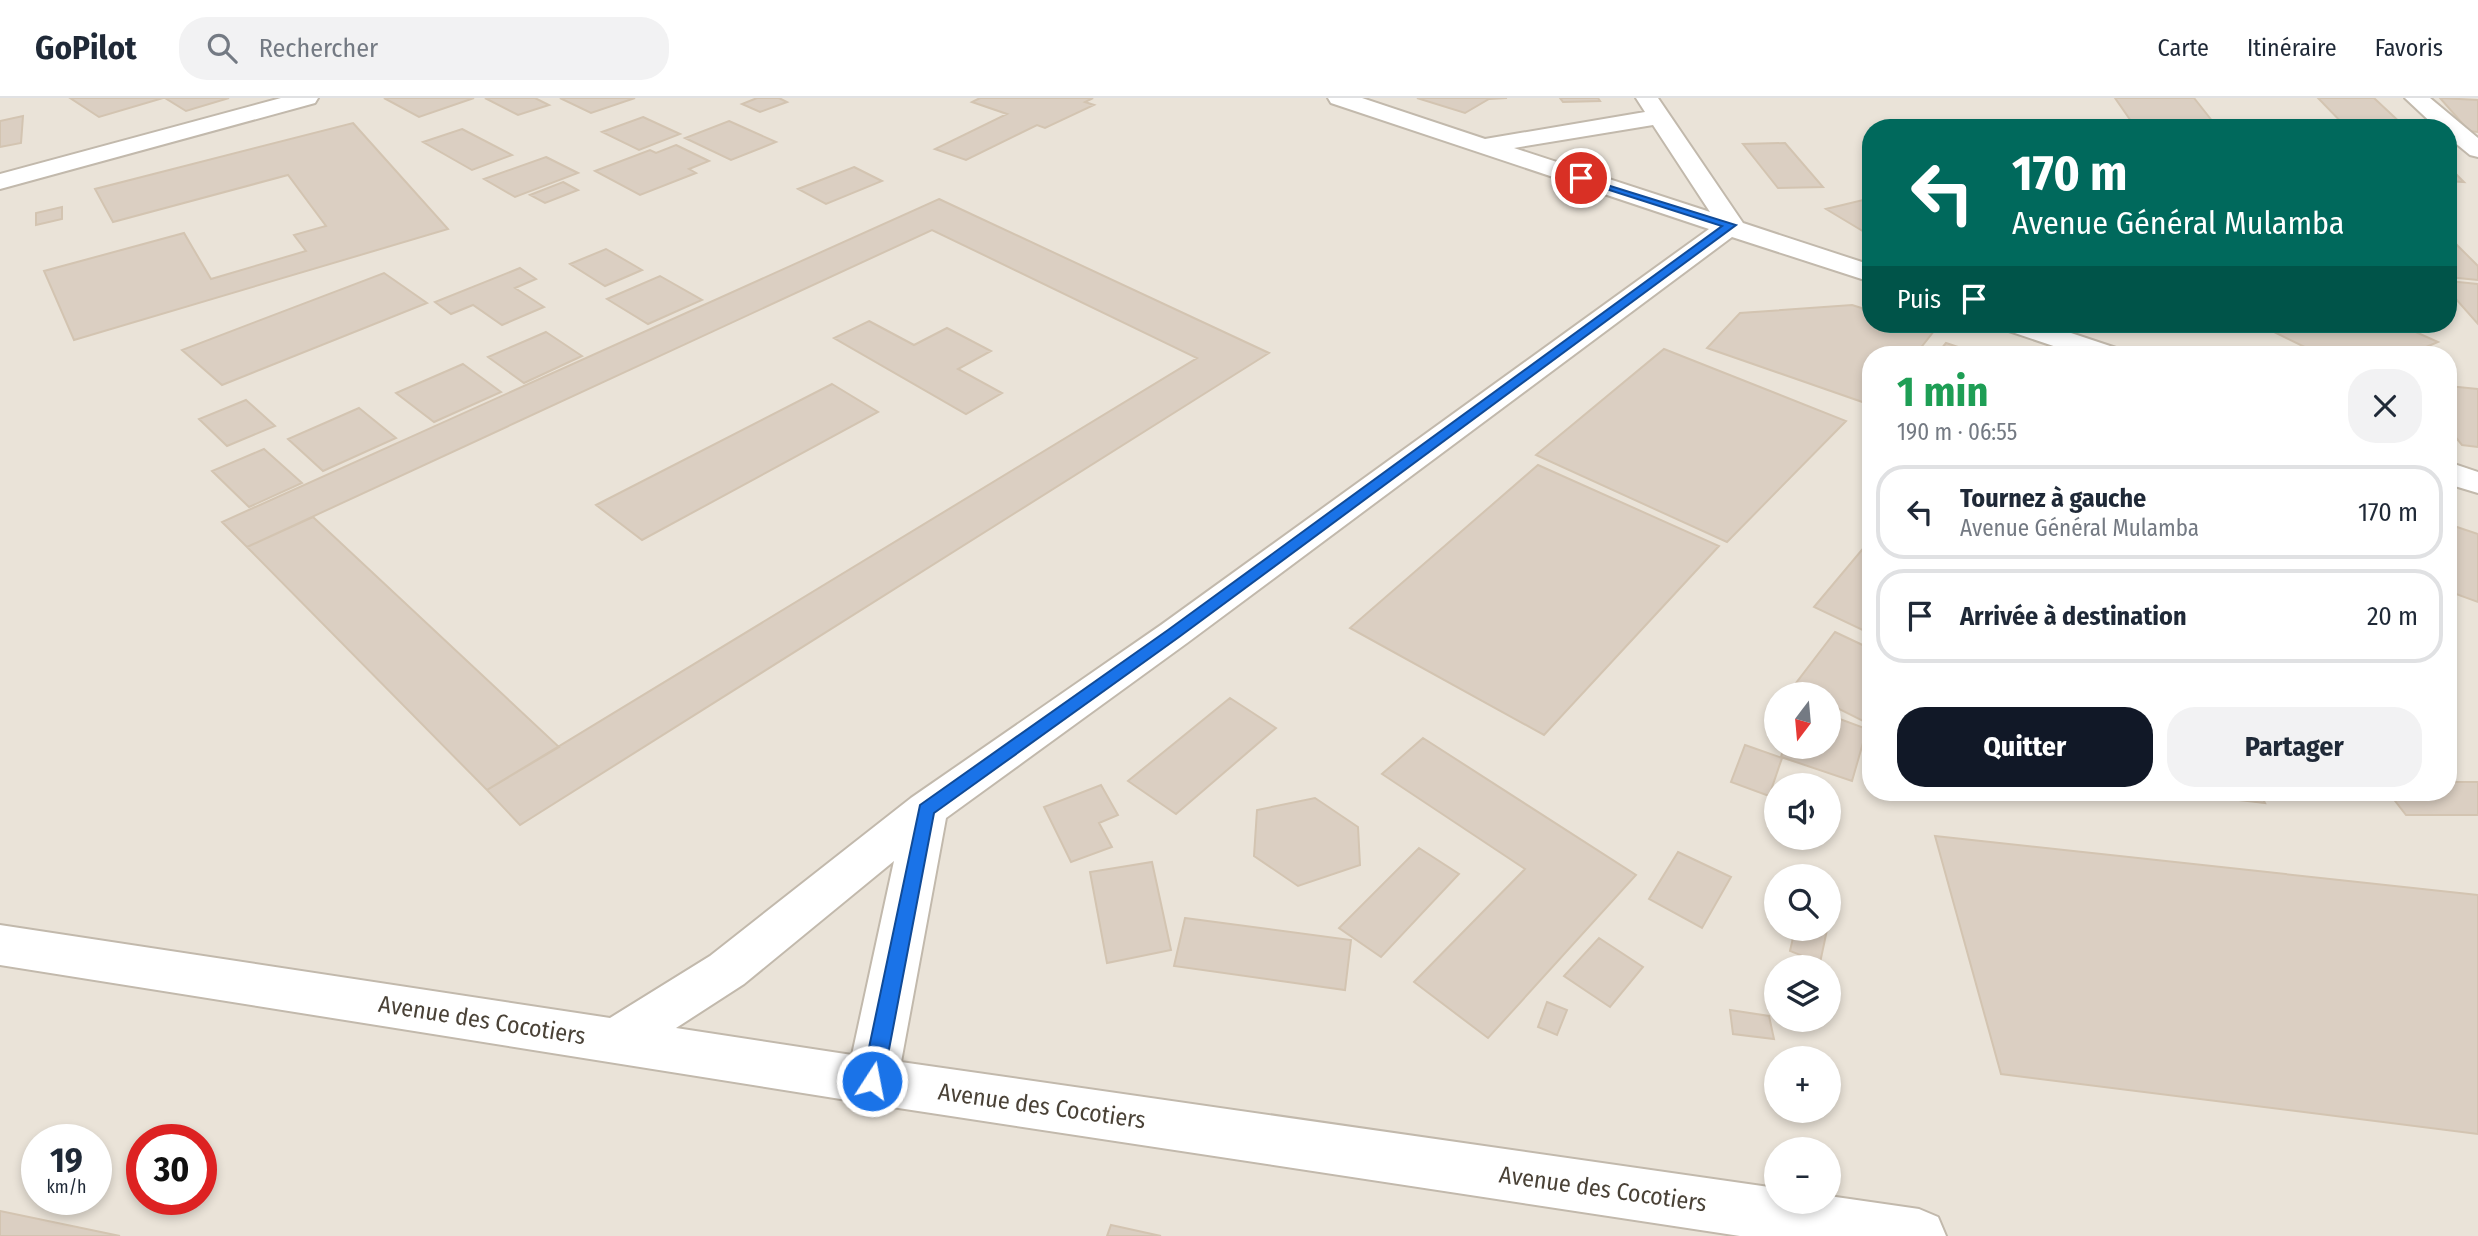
<!DOCTYPE html>
<html lang="fr">
<head>
<meta charset="utf-8">
<style>
  :root { --surface:#fff; --page:#f2f2f3; --text:#1f2937; --muted:#747a83; --line:#e0e1e3; --accent:#111827 }
  body { margin:0; font-family:"Fira Sans Condensed",sans-serif; background:var(--page); color:var(--text); height:100vh; display:flex; flex-direction:column; font-size:26px; white-space:nowrap }
  * { box-sizing:border-box; margin:0 }
  p { font-size:23px; color:var(--muted) }
  .icon { flex:none; width:38px; height:38px; fill:none; stroke:currentColor; stroke-width:2; stroke-linecap:round; stroke-linejoin:round }
  .map { position:relative; flex:1; overflow:hidden }
  .drawer { position:absolute; left:1862px; top:248px; width:595px; height:455px; display:flex; flex-direction:column; background:var(--surface); border-radius:28px; box-shadow:0 4px 10px #0003 }
  .drawer>* { flex:none }
  .top-card { position:absolute; left:1862px; top:21px; width:595px; height:214px; border-radius:28px; box-shadow:0 4px 10px #0003; background:#00695c; color:#fff; overflow:hidden }
  .needle { width:46px; rotate:196deg }
  .tools { position:absolute; left:1764px; top:584px; display:grid; gap:14px }
  .tools a { display:grid; place-items:center; width:77px; height:77px; border-radius:50%; background:var(--surface); box-shadow:0 4px 10px #0003; font-size:35px }
  .speed { position:absolute; left:21px; top:1026px; display:flex; gap:14px; font-size:35px; font-weight:700; text-align:center }
  .speed>* { display:grid; place-content:center; width:91px; height:91px; border-radius:50%; background:var(--surface); box-shadow:0 4px 10px #0003; line-height:1 }
  .speed small { font-size:18px; font-weight:400 }
  .speed .limit { border:10px solid #d22; background:#fff; color:#111 }
  .pin { position:absolute; display:grid; place-items:center; width:60px; height:60px; color:#fff; margin:-30px; border:4px solid #fff; border-radius:50%; box-shadow:0 2px 7px #0007 }
  .me { position:absolute; width:77px; margin:-38px; rotate:11deg; stroke-linejoin:round; filter:drop-shadow(0 0 5px #0008) }
  .turn { display:flex; align-items:center; gap:24px; height:147px; padding:0 35px; font-size:32px }
  .turn .icon { width:91px; height:91px; stroke-width:2.5 }
  .turn b { display:block; font-size:49px; line-height:60px }
  .then { display:flex; align-items:center; height:66px; padding:0 35px; background:#0003; gap:14px; font-size:26px }
  .round { display:grid; place-items:center; flex:none; width:74px; height:74px; border-radius:28px; background:var(--page) }
  .headline { display:flex; align-items:center; justify-content:space-between; height:119px; padding:0 35px }
  h1 { font-size:42px; font-weight:700; line-height:52px; color:#1e9e55 }
  .primary-button { display:flex; gap:14px; margin-top:auto; padding:14px 35px }
  .primary-button a { flex:1; height:80px; border-radius:28px; background:var(--accent); color:#fff; font-size:28px; font-weight:700; line-height:80px; text-align:center }
  .primary-button a+a { background:var(--page); color:var(--text) }
  ul { padding:0; list-style:none }
  li { display:flex; align-items:center; gap:21px; height:94px; margin:0 14px 10px; padding:0 21px; border:4px solid var(--line); border-radius:28px }
  li div { flex:1 }
  li b { display:block; font-size:26px }
  li em { font-style:normal }
  header { display:flex; align-items:center; gap:42px; box-sizing:border-box; height:98px; padding:0 35px; background:var(--surface); border-bottom:2px solid var(--line) }
  header strong { font-size:33px }
  nav { display:flex; gap:38px; margin-inline-start:auto; font-size:24px }
  .search { width:490px; height:63px; background:var(--page); display:flex; align-items:center; gap:18px; box-sizing:border-box; padding:0 24px; border-radius:28px; color:var(--muted); font-size:26px }
  .map>svg:first-child { display:block }
</style>
</head>
<body>
<header>
<strong>GoPilot</strong>
<div class="search"><svg class="icon" aria-label="search" viewBox="0 0 24 24"><circle cx="10" cy="10" r="6"/><path d="M15 15l6 6"/></svg>Rechercher</div>
<nav><a>Carte</a><a>Itinéraire</a><a>Favoris</a></nav>
</header>
<div class="map">
<svg width="2478" height="1138" viewBox="0 0 2478 1138">
  <rect width="100%" height="100%" fill="#f6f1ea"/>
  <path fill="#eae3d8" fill-rule="evenodd" d="M0 0H2478V1138H0ZM1871 30H2448V226H1871ZM1871 257H2448V695H1871ZM1776 597H1829V649H1776ZM1776 688H1829V740H1776ZM1776 779H1829V831H1776ZM1776 870H1829V922H1776ZM1776 961H1829V1013H1776ZM37 1041H96V1101H37ZM142 1041H201V1101H142ZM1776 1052H1829V1104H1776Z"/>
  <path fill="#dbcfc2" stroke="#d3c4b1" stroke-width="2" d="M70 0H163L99 19Z
    M165 0H229L186 13Z
    M384 0H474L419 19Z
    M485 0H535L549 7 518 17Z
    M560 0H635L591 15Z
    M757 0H779L787 4 760 14 742 6Z
    M980 0H1093L1085 4 1094 7 1045 30 1037 27 966 62 935 51 1007 16 972 4Z
    M1417 0H1507L1489 1 1465 15Z
    M1560 0H1598L1600 3 1563 4Z
    M2115 0H2194L2217 29 2131 23Z
    M2318 0H2374L2406 30H2347Z
    M2440 0 2478 2V34L2469 33Z
    M23 18 21 45 0 49V23Z
    M643 19 680 36 639 52 602 34Z
    M729 23 776 44 731 62 685 40Z
    M353 25 448 131 74 242 44 173 184 135 211 181 306 153 294 137 326 128 288 77 113 124 95 91Z
    M462 31 512 57 472 72 423 44Z
    M1785 45 1823 89 1778 90 1743 46Z
    M676 47 709 63 689 71 696 75 640 97 595 73 650 52 656 55Z
    M546 59 578 75 515 99 484 81Z
    M2448 68 2464 84 2448 83Z
    M854 69 882 83 826 106 798 91Z
    M563 84 578 92 545 105 530 97Z
    M939 101 1269 255 520 727 487 692 1197 260 932 132 247 449 222 424Z
    M1863 102 1871 106V138L1826 111Z
    M62 109V121L36 127V115Z
    M2448 138 2478 168V182L2448 179Z
    M606 151 642 172 605 188 570 166Z
    M520 170 536 181 515 190 544 209 502 227 473 207 451 216 435 204Z
    M384 175 427 205 222 287 182 252Z
    M660 178 702 202 648 226 607 201Z
    M2448 183 2478 186V226L2448 192Z
    M1852 207 1871 213V226H1912L1934 233 1915 257H1871V307L1707 250 1740 215Z
    M869 223 914 247 947 230 991 253 958 271 1002 295 966 316 834 240Z
    M2258 226H2398L2438 244 2419 252 2431 257H2321Z
    M546 234 582 258 524 285 488 259Z
    M1946 245 1982 257H1936Z
    M1664 251 1846 323 1727 444 1536 357Z
    M463 266 501 294 434 324 396 295Z
    M832 286 878 314 642 442 596 407Z
    M2448 288 2478 291V349L2462 347 2448 330Z
    M246 302 275 328 227 348 199 321Z
    M359 310 396 340 323 373 288 341Z
    M264 351 302 385 249 409 212 373Z
    M1538 367 1719 448 1544 637 1350 530Z
    M313 419 559 649 487 692 247 449Z
    M2448 426 2478 436V504L2448 493Z
    M1866 447 1871 449V536L1814 509Z
    M1835 534 1871 551V627L1829 606V597H1809L1793 589Z
    M1230 600 1276 630 1176 716 1128 683Z
    M1829 617 1867 631 1852 683 1781 659 1784 649H1829Z
    M1423 640 1636 777 1488 940 1414 884 1525 771 1382 676Z
    M1745 647 1782 660 1769 698 1731 684Z
    M2448 684H2478V717H2406L2389 695H2448Z
    M1101 687 1118 717 1099 725 1112 749 1071 764 1044 709Z
    M2179 695H2260L2265 705Z
    M1315 700 1358 729 1360 767 1298 788 1254 758 1257 712Z
    M1935 738 2478 797V1036L2001 976Z
    M1419 750 1459 776 1381 859 1339 830Z
    M1678 754 1731 779 1702 830 1649 801Z
    M1152 764 1171 852 1107 865 1090 774Z
    M1185 820 1351 842 1345 892 1174 868Z
    M1795 831 1827 832 1820 865 1790 853Z
    M1599 840 1643 869 1610 909 1564 878Z
    M1547 904 1567 912 1557 937 1538 929Z
    M1730 912 1769 918 1774 941 1733 936Z
    M0 1113 120 1138H0Z
    M1111 1127 1161 1138H1107Z"/>
  <g fill="none" stroke-linecap="round" stroke-linejoin="round">
    <defs>
      <path id="street" d="M281 0H318L315 5 0 91V76Z
        M1328 0H1362L1485 41 1645 14 1636 0H1658L1743 125 1871 167V184L1732 139 1187 545 946 720 901 964 1776 1090V1104H1829V1098L1919 1111 1938 1119 1946 1138H1740L872 1006 0 867V827L610 920 710 858 911 700 1161 527 1709 131 1331 5ZM1653 27 1710 114 1514 50ZM894 763 852 957 676 930 744 886Z
        M2405 0H2430L2478 40V59L2470 57 2448 39V30H2437Z
        M2002 226H2044L2119 251 2123 257H2080L2006 232Z
        M2448 364 2478 374V395L2448 386Z"/>
    </defs>
    <use href="#street" stroke="#c2b9ac" stroke-width="4"/>
    <use href="#street" fill="#fff" fill-rule="evenodd"/>
  </g>
  <path fill="#1a73e8" stroke="#114b97" stroke-width="2" d="M1578 78 1736 127 1179 539 934 715 883 983 880 990 872 993 865 990 862 983 920 707 1168 532 1722 128 1578 82Z"/>
  <g text-anchor="middle" stroke-width="5" stroke-linejoin="round" paint-order="stroke">
    <g font-size="24" fill="#4a4237" stroke="#fff">
      <text transform="translate(482 922) rotate(9)" y="8">Avenue des Cocotiers</text>
      <text transform="translate(1042 1008) rotate(8)" y="8">Avenue des Cocotiers</text>
      <text transform="translate(1603 1091) rotate(8)" y="8">Avenue des Cocotiers</text>
    </g>
  </g>
</svg>
<div class="tools">
<a><svg class="needle" viewBox="-14 -14 28 28"><path d="M0-13l5 13h-10z" fill="#e53935"/><path d="M0 13l5-13h-10z" fill="#747a83"/></svg></a>
<a><svg class="icon" aria-label="sound" viewBox="0 0 24 24"><path d="M4 9h4l5-4v14l-5-4H4zM17 9q2 3 0 6"/></svg></a>
<a><svg class="icon" aria-label="search" viewBox="0 0 24 24"><circle cx="10" cy="10" r="6"/><path d="M15 15l6 6"/></svg></a>
<a><svg class="icon" aria-label="layers" viewBox="0 0 24 24"><path d="M12 4l9 5-9 5-9-5zM3 14l9 5 9-5"/></svg></a>
<a>+</a>
<a>−</a>
</div>
<div class="speed"><div>19<small>km/h</small></div><div class="limit">30</div></div>
<div class="pin" style="left:1581px;top:80px;background:#d93025"><svg class="icon" aria-label="arrive" viewBox="0 0 24 24"><path d="M6 21V4h12l-3 4 3 4H6"/></svg></div>
<svg class="me" style="left:872px;top:983px" viewBox="-20 -20 40 40"><circle r="17" fill="#1a73e8" stroke="#fff" stroke-width="3"/><path d="M0-11L8 9 0 5-8 9z" fill="#fff"/></svg>
<div class="top-card">
<div class="turn"><svg class="icon" aria-label="left" viewBox="0 0 24 24"><path d="M17 20v-9H6M10 6l-5 5 5 5"/></svg><div><b>170 m</b>Avenue Général Mulamba</div></div>
<div class="then">Puis<svg class="icon" aria-label="arrive" viewBox="0 0 24 24"><path d="M6 21V4h12l-3 4 3 4H6"/></svg></div>
</div>
<section class="drawer">
<div class="headline"><div><h1>1 min</h1><p>190 m · 06:55</p></div><a class="round"><svg class="icon" aria-label="close" viewBox="0 0 24 24"><path d="M6 6l12 12M18 6L6 18"/></svg></a></div>
<ul>
<li><svg class="icon" aria-label="left" viewBox="0 0 24 24"><path d="M17 20v-9H6M10 6l-5 5 5 5"/></svg><div><b>Tournez à gauche</b><p>Avenue Général Mulamba</p></div><em>170 m</em></li>
<li><svg class="icon" aria-label="arrive" viewBox="0 0 24 24"><path d="M6 21V4h12l-3 4 3 4H6"/></svg><div><b>Arrivée à destination</b></div><em>20 m</em></li>
</ul>
<div class="primary-button"><a>Quitter</a><a>Partager</a></div>
</section>
</div>
</body>
</html>
